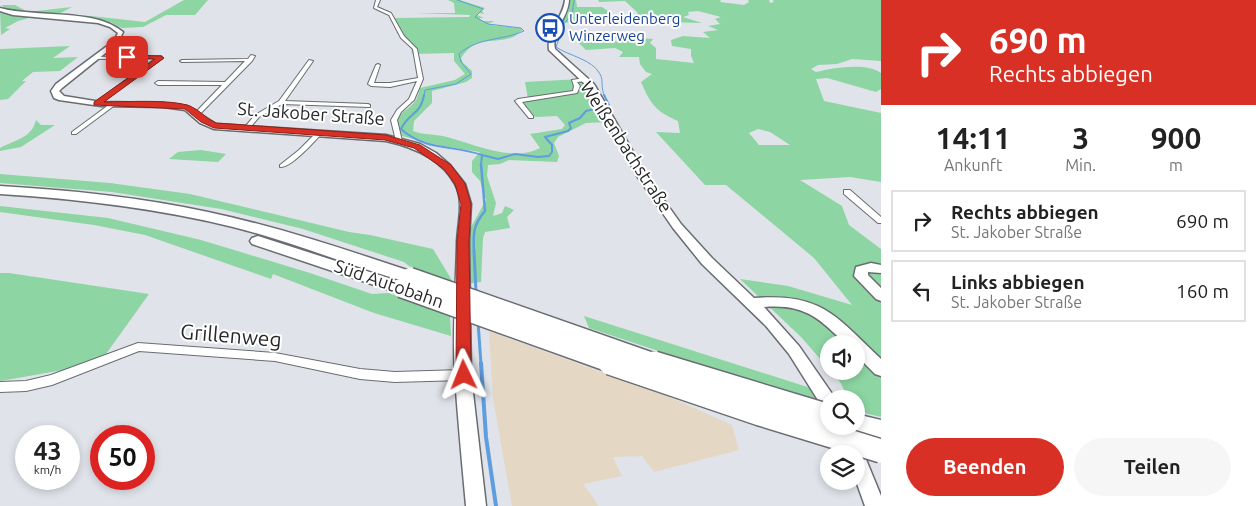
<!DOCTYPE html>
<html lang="de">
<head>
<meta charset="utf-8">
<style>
  :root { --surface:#fff; --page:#f6f6f6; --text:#222; --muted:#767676; --line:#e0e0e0; --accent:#d93025 }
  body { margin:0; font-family:Ubuntu,sans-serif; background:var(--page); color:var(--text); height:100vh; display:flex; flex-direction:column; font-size:19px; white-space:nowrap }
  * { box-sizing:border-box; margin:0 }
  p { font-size:16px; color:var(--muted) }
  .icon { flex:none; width:28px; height:28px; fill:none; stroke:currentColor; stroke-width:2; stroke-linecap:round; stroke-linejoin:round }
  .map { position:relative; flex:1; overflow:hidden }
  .drawer { display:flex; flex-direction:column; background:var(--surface); width:375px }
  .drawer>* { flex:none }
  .top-card { background:#d93025; color:#fff; overflow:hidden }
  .tools { position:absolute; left:820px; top:335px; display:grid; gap:10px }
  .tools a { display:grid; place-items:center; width:45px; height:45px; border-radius:50%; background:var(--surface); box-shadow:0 2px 8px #0003; font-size:25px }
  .speed { position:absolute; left:15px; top:425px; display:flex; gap:10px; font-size:25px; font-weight:700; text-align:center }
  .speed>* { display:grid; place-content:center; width:65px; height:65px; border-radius:50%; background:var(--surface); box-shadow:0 2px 8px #0003; line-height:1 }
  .speed small { font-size:12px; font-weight:400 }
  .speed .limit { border:8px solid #d22; background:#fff; color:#111 }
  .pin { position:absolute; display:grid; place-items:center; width:42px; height:42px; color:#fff; margin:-21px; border-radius:10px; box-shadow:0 2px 8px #0006 }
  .me { position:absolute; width:55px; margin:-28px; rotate:358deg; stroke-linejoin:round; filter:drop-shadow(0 0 4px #0008) }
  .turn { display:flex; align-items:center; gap:18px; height:105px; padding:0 25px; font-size:22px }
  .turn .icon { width:65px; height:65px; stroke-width:2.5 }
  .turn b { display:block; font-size:35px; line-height:42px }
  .eta { display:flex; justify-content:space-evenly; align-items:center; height:85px; text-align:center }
  .eta b { font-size:30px; font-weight:600; line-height:35px }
  .primary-button { display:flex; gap:10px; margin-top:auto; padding:10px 25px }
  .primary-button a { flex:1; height:58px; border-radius:30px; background:var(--accent); color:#fff; font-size:20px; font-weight:600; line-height:58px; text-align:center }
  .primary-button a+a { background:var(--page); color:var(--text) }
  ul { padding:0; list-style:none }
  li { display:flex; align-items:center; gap:15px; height:62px; margin:0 10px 8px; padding:0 15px; border:2px solid var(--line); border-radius:0px }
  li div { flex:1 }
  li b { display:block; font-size:19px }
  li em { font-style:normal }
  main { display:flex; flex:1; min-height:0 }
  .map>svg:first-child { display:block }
</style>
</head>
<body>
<main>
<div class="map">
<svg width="881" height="506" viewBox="0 0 881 506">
  <rect width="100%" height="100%" fill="#e0e3e9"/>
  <path fill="#e4d7c4" d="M489 331 667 396 732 425 739 450 654 472 642 456 613 457 622 476 583 484 595 500 598 506H512L493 398Z"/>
  <path fill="#8dd5a2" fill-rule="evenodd" d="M184 0H208L195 15H166L143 27 122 28 110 22 81 18 91 16 145 22Z
    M448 0H460L485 8 482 11 484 14 479 13 477 15 484 18H479L483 21H492L494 22 488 23 492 25 520 28 523 30C520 32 516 36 513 37 492 45 477 34 461 58L463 63 472 71V78L466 82 432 91V103L414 121 413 131C423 135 432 134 443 136 472 143 512 163 540 148L530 134 562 129 565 125 557 116 535 117 522 102 528 99 525 82 581 79 591 89 608 122 586 123 558 137 554 143 559 156 557 162 509 160 500 164 488 165 487 176 496 203 493 216 502 213 505 206 514 210 507 217 510 228 485 232 483 238 481 282 466 284 470 229 486 200 480 181 472 172V161L480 152 442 146 402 136C390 111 406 115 416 100 418 96 419 92 420 88L455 80 465 74 454 61V53L412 54 411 47 396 32 401 31 394 18 469 17 470 15 416 13H455L454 3Z
    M564 0H576L577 7H602L608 11V14H592C581 23 573 25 559 21Z
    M598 0H721L720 2 744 5 749 2 748 0H769L770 3 774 2 773 0H881V61L852 59 837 64 818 65 811 69 816 72C832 68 867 62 881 73V89L876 92 827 78 816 79 824 101 881 113V182L850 177 800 180 842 206 849 225 881 249V417L856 411V399H849L840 382 830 371H856V344H829V369L801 337 740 279 788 286 852 305 814 258 726 185H705L656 132 680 133 678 121C656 112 650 103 641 82L652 74 646 72 640 64 639 57H619L623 52 615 48 586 50 574 38H583L579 35 589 37 590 40 611 43V41L619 42 624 37 653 39 650 43 656 48V59L694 63 691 56V49L672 46 671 40 683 36 710 38 703 32 718 30 708 26 720 24 715 19 721 17 698 11 688 12 689 15 683 17 702 23 667 22 660 24 635 18 634 15 638 13 625 1 599 2ZM758 129 770 132 790 145H759L749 133Z
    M2 5H15L28 12 72 7 55 16 5 10Z
    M0 10 36 16 18 21 5 28 10 29 1 35Z
    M70 46 53 58 78 57 60 71 33 72 22 81H26L8 99 0 100V49Z
    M36 120 41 125H55L21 147 0 151V148C15 140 32 138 36 120Z
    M201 150 226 154 218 162 169 159 178 152Z
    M0 174 110 183 190 194 349 232 370 235 433 249 453 282 409 266 404 262 303 229 221 209 112 192 0 183Z
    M0 206 108 218 201 240 310 273 372 294 389 293 450 316 451 336 374 313 273 274 271 279 145 235 94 225 0 212Z
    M0 273H9L149 294 106 354 75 368 0 381Z
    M584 316 845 399H829V403L725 373 589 328Z"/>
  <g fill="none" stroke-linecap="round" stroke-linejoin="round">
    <path stroke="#5e9edf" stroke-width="1" d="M574 0 572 15 558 30 559 39 556 47C569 56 592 59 600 74 604 81 600 89 605 96
      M424 96 425 90 456 84 471 74 461 62 459 54C478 37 501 41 524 31L521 28 488 24 475 17 483 9 457 0"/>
    <path stroke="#5e9edf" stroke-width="2" d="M424 95C420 116 409 112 401 129 425 151 454 145 482 155L481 165
      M604 95 609 105
      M482 155 498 159 515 154 538 157 549 156 552 152V145L545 137 568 131 571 128 569 123 580 118 586 111 599 108"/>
    <path stroke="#5e9edf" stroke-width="2.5" d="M474 252C473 234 473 225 485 211L481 164"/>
    <path stroke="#5e9edf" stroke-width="3" d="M474 251 476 292
      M478 322 481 364"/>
    <path stroke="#5e9edf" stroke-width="4" d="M481 363 486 437 496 506"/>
    <defs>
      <path id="street" d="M376 0H380L377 7 391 13 404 36 417 49 423 79 414 100 401 112 397 120 402 141 399 143 396 141 391 120 397 110 409 99 417 81 390 87 371 86 368 84 376 65 378 64 380 65 374 83H390L418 78 413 49 401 38 389 15 374 8Z
        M251 55 255 56 252 61 199 115 194 114 222 85H158L155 83 158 81 225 82 245 61 182 62 180 61 182 60 248 59Z
        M161 56 163 58 98 105H94V103L156 58 95 59 93 57Z
        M309 60 313 61 285 101 368 104 370 105V107L282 104 259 117 248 130H244V128L255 115 279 101Z
        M584 78 586 79V81L577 82 580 86 577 93 522 102 533 116V118H529L515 101 518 99 573 91 574 86 572 80Z
        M110 104 115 105 76 134H72V132Z
        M317 132 322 133C314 142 291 168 280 167V165L299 150Z
        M844 190H850L881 217V223H878L844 194Z
        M138 343 275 353 360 369 395 372 463 370 467 372 469 375 467 378 463 380 395 382 360 379 275 361 139 351 52 385 26 391 0 392V382L26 381 51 375Z"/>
      <path id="secondary" d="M565 0H569C568 19 551 30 555 49L594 84 647 176 681 224 712 258 754 298C823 293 835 316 881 359V376L875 374 856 355V344H845C819 317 803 304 764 307L799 346 835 398 829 399V410L823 408 789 354 766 326 702 264 673 228 637 176 588 87 549 50C546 30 563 19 565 0Z
        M0 8C37 18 95 8 123 32L118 43 62 88 59 91 64 96 101 102 163 103 187 106 216 124 386 135 420 144 436 153 450 165 465 184 471 204 469 241 471 375 486 506H466C462 463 458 420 455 377 452 333 456 288 457 244 457 224 465 203 455 184 441 158 413 147 386 141L214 129 200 123 185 110 163 107 101 106 59 100 54 98 51 91 56 84 114 41 118 33 110 27 98 23 13 15 0 11Z
        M871 263 881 265V273L868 272V275L881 288V301L876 299 854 276 856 267Z
        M856 448 863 451 865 457 881 496V506H865L856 481V454H848L849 451Z"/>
      <path id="highway" d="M0 186C70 190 139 197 208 212 279 227 347 250 416 273L419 277 416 281 410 283C350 266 293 242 233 227 156 208 78 199 0 194Z
        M258 236 407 284 410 288 407 292 401 294 252 244 250 241 252 238Z
        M856 414 881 420V442L848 431 845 426H856Z"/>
    </defs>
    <use href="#street" stroke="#696c71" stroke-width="2"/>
    <use href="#secondary" stroke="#696c71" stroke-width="3"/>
    <use href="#highway" stroke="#696c71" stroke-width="3"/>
    <use href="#street" fill="#fff" fill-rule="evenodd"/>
    <use href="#secondary" fill="#fff" fill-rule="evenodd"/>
    <use href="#highway" fill="#fff" fill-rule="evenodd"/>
    <defs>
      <path id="highway-bridge-far1" d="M410 277 658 364
        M401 288 613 364"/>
      <path id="highway-bridge" d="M610 363 760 414 881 451
        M654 363 829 416"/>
    </defs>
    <use href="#highway-bridge-far1" stroke="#696c71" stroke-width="21" stroke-linecap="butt"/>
    <use href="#highway-bridge" stroke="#696c71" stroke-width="26" stroke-linecap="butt"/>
    <use href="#highway-bridge-far1" stroke="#fff" stroke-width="18"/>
    <use href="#highway-bridge" stroke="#fff" stroke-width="23"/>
  </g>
  <path fill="#d93025" stroke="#8d1f18" d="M127 55 161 56 164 58 104 102C126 102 170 99 190 106 200 110 206 119 216 123L386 135 420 145 451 165 465 184 471 204 469 241 471 375 469 380 464 381 458 380 456 375 457 241 461 204 455 184 444 169 414 148 385 140 214 128 201 122 185 109 94 105V102L155 59 125 58Z"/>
  <defs>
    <symbol id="bus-ring" viewBox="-11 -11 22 22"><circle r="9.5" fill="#fff" stroke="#1a4fb4" stroke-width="1.5"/><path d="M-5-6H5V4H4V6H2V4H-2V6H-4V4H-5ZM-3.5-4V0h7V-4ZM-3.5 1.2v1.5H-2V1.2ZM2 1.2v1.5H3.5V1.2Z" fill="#1a4fb4"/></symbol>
  </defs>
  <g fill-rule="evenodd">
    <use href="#bus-ring" x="534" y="12" width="32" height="32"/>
  </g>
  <g text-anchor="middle" stroke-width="4" stroke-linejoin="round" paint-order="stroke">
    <g font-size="15" fill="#164399" stroke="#fff" text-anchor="start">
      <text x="569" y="24">Unterleidenberg<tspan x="569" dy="17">Winzerweg</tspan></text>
    </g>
    <g font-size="18" fill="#262729" stroke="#fff">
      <text transform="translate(311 114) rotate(4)" y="6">St. Jakober Straße</text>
      <text transform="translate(626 147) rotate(57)" y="6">Weißenbachstraße</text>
      <text transform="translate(389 284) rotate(19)" y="6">Süd Autobahn</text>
    </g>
    <g font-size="21" fill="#262729" stroke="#fff">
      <text transform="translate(231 336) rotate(5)" y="7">Grillenweg</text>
    </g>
  </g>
</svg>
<div class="tools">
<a><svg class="icon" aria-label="sound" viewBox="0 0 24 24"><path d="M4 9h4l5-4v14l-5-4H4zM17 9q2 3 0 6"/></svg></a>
<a><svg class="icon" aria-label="search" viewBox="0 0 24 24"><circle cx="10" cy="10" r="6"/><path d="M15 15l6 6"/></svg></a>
<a><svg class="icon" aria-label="layers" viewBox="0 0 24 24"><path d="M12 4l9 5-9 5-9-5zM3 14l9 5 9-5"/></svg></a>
</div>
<div class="speed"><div>43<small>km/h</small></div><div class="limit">50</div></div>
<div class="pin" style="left:127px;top:57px;background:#d93025"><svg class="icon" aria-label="arrive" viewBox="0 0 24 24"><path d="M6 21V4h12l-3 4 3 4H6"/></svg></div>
<svg class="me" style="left:464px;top:375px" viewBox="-20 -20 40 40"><path d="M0-17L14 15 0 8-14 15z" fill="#d93025" stroke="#fff" stroke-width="4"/></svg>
</div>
<section class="drawer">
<div class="top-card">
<div class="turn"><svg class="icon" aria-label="right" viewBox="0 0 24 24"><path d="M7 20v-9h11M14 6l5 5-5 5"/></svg><div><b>690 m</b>Rechts abbiegen</div></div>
</div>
<div class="eta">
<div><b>14:11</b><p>Ankunft</p></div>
<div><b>3</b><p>Min.</p></div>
<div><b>900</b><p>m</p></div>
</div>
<ul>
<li><svg class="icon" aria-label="right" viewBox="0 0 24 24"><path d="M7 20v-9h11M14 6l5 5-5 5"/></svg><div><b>Rechts abbiegen</b><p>St. Jakober Straße</p></div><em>690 m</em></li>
<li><svg class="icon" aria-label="left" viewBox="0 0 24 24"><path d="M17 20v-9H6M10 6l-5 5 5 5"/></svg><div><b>Links abbiegen</b><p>St. Jakober Straße</p></div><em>160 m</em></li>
</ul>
<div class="primary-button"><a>Beenden</a><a>Teilen</a></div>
</section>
</main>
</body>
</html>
